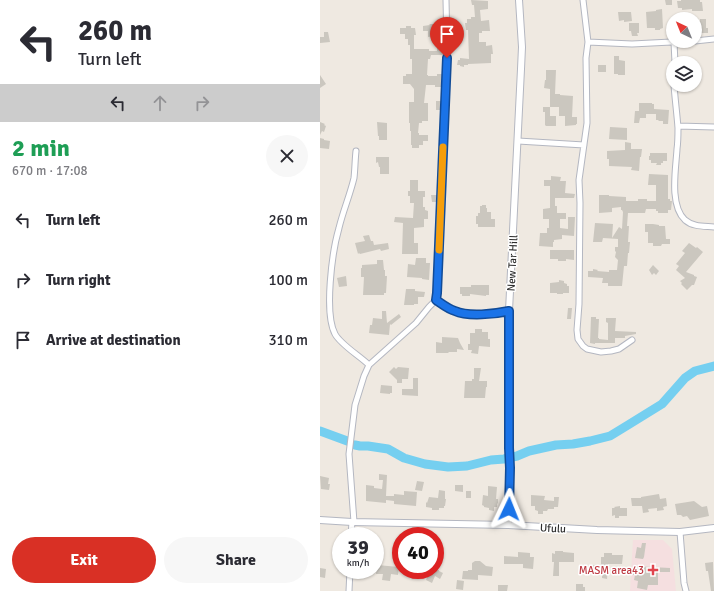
<!DOCTYPE html>
<html lang="en">
<head>
<meta charset="utf-8">
<style>
  :root { --surface:#fff; --page:#f7f7f7; --text:#2b2b33; --muted:#7c7c81; --accent:#d93025 }
  body { margin:0; font-family:Signika,sans-serif; background:var(--page); color:var(--text); height:100vh; display:flex; flex-direction:column; font-size:15px; white-space:nowrap }
  * { box-sizing:border-box; margin:0 }
  p { font-size:13px; color:var(--muted) }
  .icon { flex:none; width:22px; height:22px; fill:none; stroke:currentColor; stroke-width:2; stroke-linecap:round; stroke-linejoin:round }
  .map { position:relative; flex:1; overflow:hidden }
  .details { display:flex; flex-direction:column; background:var(--surface); width:320px }
  .details>* { flex:none }
  .top-card { background:#fff; color:var(--text); overflow:hidden }
  .needle { width:26px; rotate:317deg }
  .fabs { position:absolute; left:346px; top:12px; display:grid; gap:8px }
  .fabs a { display:grid; place-items:center; width:36px; height:36px; border-radius:50%; background:var(--surface); box-shadow:0 1px 3px #0004; font-size:20px }
  .speed { position:absolute; left:12px; top:527px; display:flex; gap:8px; font-size:20px; font-weight:700; text-align:center }
  .speed>* { display:grid; place-content:center; width:52px; height:52px; border-radius:50%; background:var(--surface); box-shadow:0 1px 3px #0004; line-height:1 }
  .speed small { font-size:10px; font-weight:400 }
  .speed .limit { border:6px solid #d22; background:#fff; color:#111 }
  .pin { position:absolute; display:grid; place-items:center; width:34px; height:34px; color:#fff; margin:-41px -17px; border-radius:50% 50% 50% 0; rotate:-45deg; box-shadow:0 0 4px #0007 }
  .pin .icon { rotate:45deg }
  .me { position:absolute; width:44px; margin:-22px; rotate:2deg; stroke-linejoin:round; filter:drop-shadow(0 0 3px #0008) }
  .turn { display:flex; align-items:center; gap:14px; height:84px; padding:0 12px; font-size:18px }
  .turn .icon { width:52px; height:52px; stroke-width:2.5 }
  .turn b { display:block; font-size:28px; line-height:34px }
  .lanes { display:flex; align-items:center; height:38px; padding:0 12px; background:#0003; justify-content:center; gap:20px; direction:ltr }
  .lanes .off { opacity:.35 }
  .round { display:grid; place-items:center; flex:none; width:42px; height:42px; border-radius:21px; background:var(--page) }
  .overview { display:flex; align-items:center; justify-content:space-between; height:68px; padding:0 12px }
  h1 { font-size:24px; font-weight:700; line-height:30px; color:#1e9e55 }
  .button { display:flex; gap:8px; margin-top:auto; padding:8px 12px }
  .button a { flex:1; height:46px; border-radius:24px; background:var(--accent); color:#fff; font-size:16px; font-weight:700; line-height:46px; text-align:center }
  .button a+a { background:var(--page); color:var(--text) }
  ul { padding:0; list-style:none }
  li { display:flex; align-items:center; gap:12px; height:60px; padding:0 12px }
  li div { flex:1 }
  li b { display:block; font-size:15px }
  li em { font-style:normal }
  main { display:flex; flex:1; min-height:0 }
  .map>svg:first-child { display:block }
</style>
</head>
<body>
<main>
<section class="details">
<div class="top-card">
<div class="turn"><svg class="icon" aria-label="left" viewBox="0 0 24 24"><path d="M17 20v-9H6M10 6l-5 5 5 5"/></svg><div><b>260 m</b>Turn left</div></div>
<div class="lanes"><svg class="icon" aria-label="left" viewBox="0 0 24 24"><path d="M17 20v-9H6M10 6l-5 5 5 5"/></svg><svg class="icon off" aria-label="ahead" viewBox="0 0 24 24"><path d="M12 20V5M6 11l6-6 6 6"/></svg><svg class="icon off" aria-label="right" viewBox="0 0 24 24"><path d="M7 20v-9h11M14 6l5 5-5 5"/></svg></div>
</div>
<div class="overview"><div><h1>2 min</h1><p>670 m · 17:08</p></div><a class="round"><svg class="icon" aria-label="close" viewBox="0 0 24 24"><path d="M6 6l12 12M18 6L6 18"/></svg></a></div>
<ul>
<li><svg class="icon" aria-label="left" viewBox="0 0 24 24"><path d="M17 20v-9H6M10 6l-5 5 5 5"/></svg><div><b>Turn left</b></div><em>260 m</em></li>
<li><svg class="icon" aria-label="right" viewBox="0 0 24 24"><path d="M7 20v-9h11M14 6l5 5-5 5"/></svg><div><b>Turn right</b></div><em>100 m</em></li>
<li><svg class="icon" aria-label="arrive" viewBox="0 0 24 24"><path d="M6 21V4h12l-3 4 3 4H6"/></svg><div><b>Arrive at destination</b></div><em>310 m</em></li>
</ul>
<div class="button"><a>Exit</a><a>Share</a></div>
</section>
<div class="map">
<svg width="394" height="591" viewBox="0 0 394 591">
  <rect width="100%" height="100%" fill="#efe9e1"/>
  <path fill="#f5dfe0" d="M313 540H343L352 549 356 591H310Z"/>
  <g fill="none" stroke-linecap="round" stroke-linejoin="round">
    <path stroke="#75cff0" stroke-width="9" d="M0 431 30 442
      M35 445 40 446H48L68 449 84 458 105 464 128 467 147 466 171 460 184 459 197 456 209 451 236 445 253 444 270 441 290 436 308 425 342 404 365 378 375 371 394 366"/>
  </g>
  <path fill="#cbc7bf" d="M151 0 168 1V9L160 10 161 21 169 20 170 31H162V33H159V42H166V46L172 45 173 54H171V63L148 64V65H144V67L140 66V65H137L138 60H140V58L149 59 148 30H146L145 23H147V19H151V17H155L154 5H152Z
    M345 0H352V5H346Z
    M361 0H380V2H382L383 11H372V9L362 10V8H358L357 1H361Z
    M342 9 343 28 340 29V30H335V28H327L326 12 336 11V10Z
    M298 12H311L312 21 304 22V20L299 21Z
    M380 19H386V28H388V33H375V21H380Z
    M309 23H319V33H317L318 36H312L311 31H309Z
    M109 24H114V26L119 25V31H114L115 36 108 37V31H103V26L110 25Z
    M86 26H91V28H95L96 35H94V49H109V51H117V48H123V55H111L110 59H108L107 75H108V76H117V74H122L121 87H115V85H106L104 103H108V121H102V123H99L98 133H99V135H108V141H103V145H99V148H92V145H91V131H90V123H89V102H94V89L90 84H83V76H86V74H92V59H90V45H88V39H85V34H80V28H86Z
    M4 32H8L10 42 0 43V37H4Z
    M294 56H299V60L305 61V75H298V74H294Z
    M278 65H286V72H278Z
    M226 70H236L235 94H240V95L253 96 252 117H257V124H256V125L245 126V116H239V107H230V89L224 88 225 80H226Z
    M0 75 6 84 0 88Z
    M116 101H121L120 110H116Z
    M319 103H332V104H334V109L349 110 348 124H343V121H338L339 120H336V114H326V118H320L319 123H314L315 111H319Z
    M223 107H230V116H236V126H226L225 125V112H223Z
    M0 122 5 124 4 125 6 126 4 132 2 131 0 135Z
    M57 122 67 123V140H59V136H58Z
    M290 127 307 128V140L289 139Z
    M0 138 4 139V140L10 141 9 149 0 148Z
    M305 142 311 143V149H322L321 157H320L319 171 311 170 312 167 289 166V159H287V151L305 150Z
    M330 153H347V161H343V163H341V165H336L337 163H331V160H329V156H330Z
    M56 157H69V174H60V167H59L58 162 56 163Z
    M329 174 348 175V199H350V201H352L351 210H348V213H338V211H336V209H326L325 213H308L307 226H309L308 242H310L309 253H308L307 266H304L302 286H288V283H282L283 278 268 277V271H273V269L278 270 277 271 289 272V270H297L298 260 295 257 296 252 295 251V247H298V239L283 238 282 242H273L275 223 293 224 292 238 299 227 302 229 303 212 302 210H301V207L292 208V212L279 213V195H289V196L306 197V201H318V199H327V201H336V185H328Z
    M231 176 241 177 240 181H246L245 193 255 194 254 198H235V206H237V213H246V219H240V228L248 229V217H255L254 236 242 235V239L234 240V242H233V247L219 246 220 233H227V228H229V219H223V209L230 208V186H224V180H231Z
    M90 180H98V191H105V197H103V207H105V210L108 211V219H104V227L94 228V243H98V254H82L83 223 74 222 75 217 93 218 94 203H90V196H88V191H90Z
    M111 195H117V202H112Z
    M162 205H166V208H167V212H171V219H175V227H158V224H156V216H158V213H160V206H162Z
    M325 224H333L339 225V226H345L346 239H350V244H342L341 246H333V243H328V232H325Z
    M49 235 51 241H53L54 245 68 243 69 249 61 251 60 249 40 254 39 253 38 254 35 243 45 241 43 236Z
    M369 243 376 248 377 247 383 252 366 272 374 275V276L377 277 374 285H372L367 290 361 284 362 283 360 281 365 278 356 270 359 266 356 264 365 253 362 251Z
    M230 250H254V260L246 259V261H238V259H230Z
    M96 258H106V263H110L109 280 102 279V278L87 277 88 264 95 265Z
    M57 260H63L64 270H65V276H67L66 293H64V295H43L44 277H41V268H42V265L57 264Z
    M333 265 339 271 336 275 334 273 332 275 329 270Z
    M26 276 27 286 19 287 17 278Z
    M239 280 244 281V283L247 284V286H249V293H243V294H237V293H230V283L239 282Z
    M151 285H169V295H166V296L150 294V296H142V294H140V287H151Z
    M86 289H95V291L105 292 104 297H98V304H94V305H84Z
    M248 308H252L251 319H247Z
    M62 311H66L67 323 79 314 81 317 71 325 70 324 69 335 49 333 50 325H52L53 318 62 319Z
    M271 317H276V319H279L278 338H279V339L288 340V323L286 322V318H296L295 331 316 332V334L305 336V338H295V343H275V344L270 343Z
    M155 329H162V332H168V339H170V347L159 346 158 354 151 353 152 350H148V344H150V333H155Z
    M122 337 138 338 140 343 144 350 137 349V352H129L128 353H116V342L122 343Z
    M74 367 76 369 78 367 89 368 88 379H82V383H77V380L69 372Z
    M154 368H161L159 381H167V387H166L165 398H144L145 381H152V379H154Z
    M93 378H98V396L82 395V389H93Z
    M61 385 72 386V393H70V394L60 393Z
    M59 474 67 475 66 496H74V494L84 495V491L97 492 96 506 74 504V501L66 500V503L46 501V485L54 486V488L62 489 63 480H59Z
    M0 476 9 478 8 484H10L9 490 1 489Z
    M97 481 104 482 102 491 95 490Z
    M135 485H143V492L135 491Z
    M168 486 177 487 176 499H178V504L177 503V507H174V511L169 510V508L164 507V506L162 505 163 495 168 496Z
    M119 490 125 491V499H126L125 506H124V508H119V510H112V508L106 507V502L107 503 109 497 118 498Z
    M146 491H151V498H146Z
    M339 494 340 499 346 498 347 506 343 507 344 510 337 511V508L328 509 329 512 323 513 322 506H312L311 498H321V497Z
    M211 495 225 496 224 500 234 501V497H239L238 507H234V509H228L227 511H223V514H218V511L215 510V506H211Z
    M374 501 382 507 387 506 389 516 370 520 367 516 363 517 361 515H357L355 504Z
    M300 506V508H307V516H299V518H295V515L292 516V508H295L294 507Z
    M322 543H326L324 557 323 559 315 558 317 547 321 548Z
    M235 551H243V552L254 553V562H239V576H233L234 562H232V553L235 554Z
    M198 552 210 553V557H214L213 569 203 568V564H184V556L198 557Z
    M284 553H292V555H303L302 564H288L287 579 282 578V570L269 569V565L281 566V557H284Z
    M155 561H160L166 566 173 567 172 576 158 575V580L142 579 143 571H148V570H152V563Z
    M393 562 394 591H391L388 571H386L385 563Z
    M57 565 79 567 78 575 71 574 70 581 62 580 63 574H56Z
    M313 566 350 568V572H338V585H328L327 590 317 588 318 581 314 580 315 575H313Z
    M0 568 6 569 5 578 0 577Z
    M103 570H119V571L123 573 120 579 115 576 112 583 106 580 109 573Z
    M137 580 144 581 143 590 136 589Z
    M256 584H263V587H265V591H256Z
    M178 585H188L187 591H178Z"/>
  <g fill="none" stroke-linecap="round" stroke-linejoin="round">
    <defs>
      <path id="minor" d="M263 0 268 42 266 58 267 123 259 180 260 203 259 304 257 330 258 339 263 346 267 349 281 352 291 351 299 349 312 340
        M375 41 394 39
        M268 42 312 44 371 41
        M354 42 355 63
        M354 85C355 99 357 114 358 128 358 135 358 142 357 149 356 168 349 205 365 220 373 227 384 226 394 227
        M358 126 394 127
        M198 141 264 145
        M36 151C35 160 35 169 34 178 30 195 23 211 19 228 12 252 4 313 15 334 21 345 40 356 49 365
        M116 300C122 304 128 308 135 311 148 317 175 314 189 311
        M34 522 29 454 35 405 44 376 49 365 96 323 109 307 116 300 117 293 127 45 126 0
        M360 532 364 583 366 591
        M31 536 32 522
        M29 591 30 570"/>
      <path id="tertiary" d="M0 520 32 522 188 525 277 530 360 532 394 528
        M188 525 190 469 189 448V311L201 69 202 47 199 0"/>
    </defs>
    <use href="#minor" stroke="#b4b7c1" stroke-width="7"/>
    <use href="#tertiary" stroke="#b4b7c1" stroke-width="8"/>
    <use href="#minor" stroke="#fff" stroke-width="5"/>
    <use href="#tertiary" stroke="#fff" stroke-width="6"/>
  </g>
  <g fill="none" stroke-linecap="round" stroke-linejoin="round">
    <defs>
      <path id="route" d="M127 58 117 293 116 300C122 304 128 309 135 311 148 317 175 314 189 311V448L190 468 189 509"/>
    </defs>
    <use href="#route" stroke="#114b97" stroke-width="10"/>
    <use href="#route" stroke="#1a73e8" stroke-width="7"/>
    <path stroke="#f59e0b" stroke-width="7" d="M119 250 123 147"/>
  </g>
  <path fill="#e0444e" stroke="#fff" stroke-width="1.5" d="M331 564h4v4h4v4h-4v4h-4v-4h-4v-4h4z"/>
  <g text-anchor="middle" stroke-width="3" stroke-linejoin="round" paint-order="stroke">
    <g font-size="11" fill="#2e2e2e" stroke="#fff">
      <text transform="translate(192 263) rotate(-87)" y="4">New Tar Hill</text>
      <text transform="translate(233 528) rotate(3)" y="4">Ufulu</text>
    </g>
    <g font-size="11" fill="#be3a42" stroke="#fff" text-anchor="end">
      <text x="324" y="574">MASM area43</text>
    </g>
  </g>
</svg>
<div class="fabs">
<a><svg class="needle" viewBox="-14 -14 28 28"><path d="M0-13l5 13h-10z" fill="#e53935"/><path d="M0 13l5-13h-10z" fill="#7c7c81"/></svg></a>
<a><svg class="icon" aria-label="layers" viewBox="0 0 24 24"><path d="M12 4l9 5-9 5-9-5zM3 14l9 5 9-5"/></svg></a>
</div>
<div class="speed"><div>39<small>km/h</small></div><div class="limit">40</div></div>
<div class="pin" style="left:127px;top:58px;background:#d93025"><svg class="icon" aria-label="arrive" viewBox="0 0 24 24"><path d="M6 21V4h12l-3 4 3 4H6"/></svg></div>
<svg class="me" style="left:189px;top:509px" viewBox="-20 -20 40 40"><path d="M0-17L14 15 0 8-14 15z" fill="#1a73e8" stroke="#fff" stroke-width="4"/></svg>
</div>
</main>
</body>
</html>
